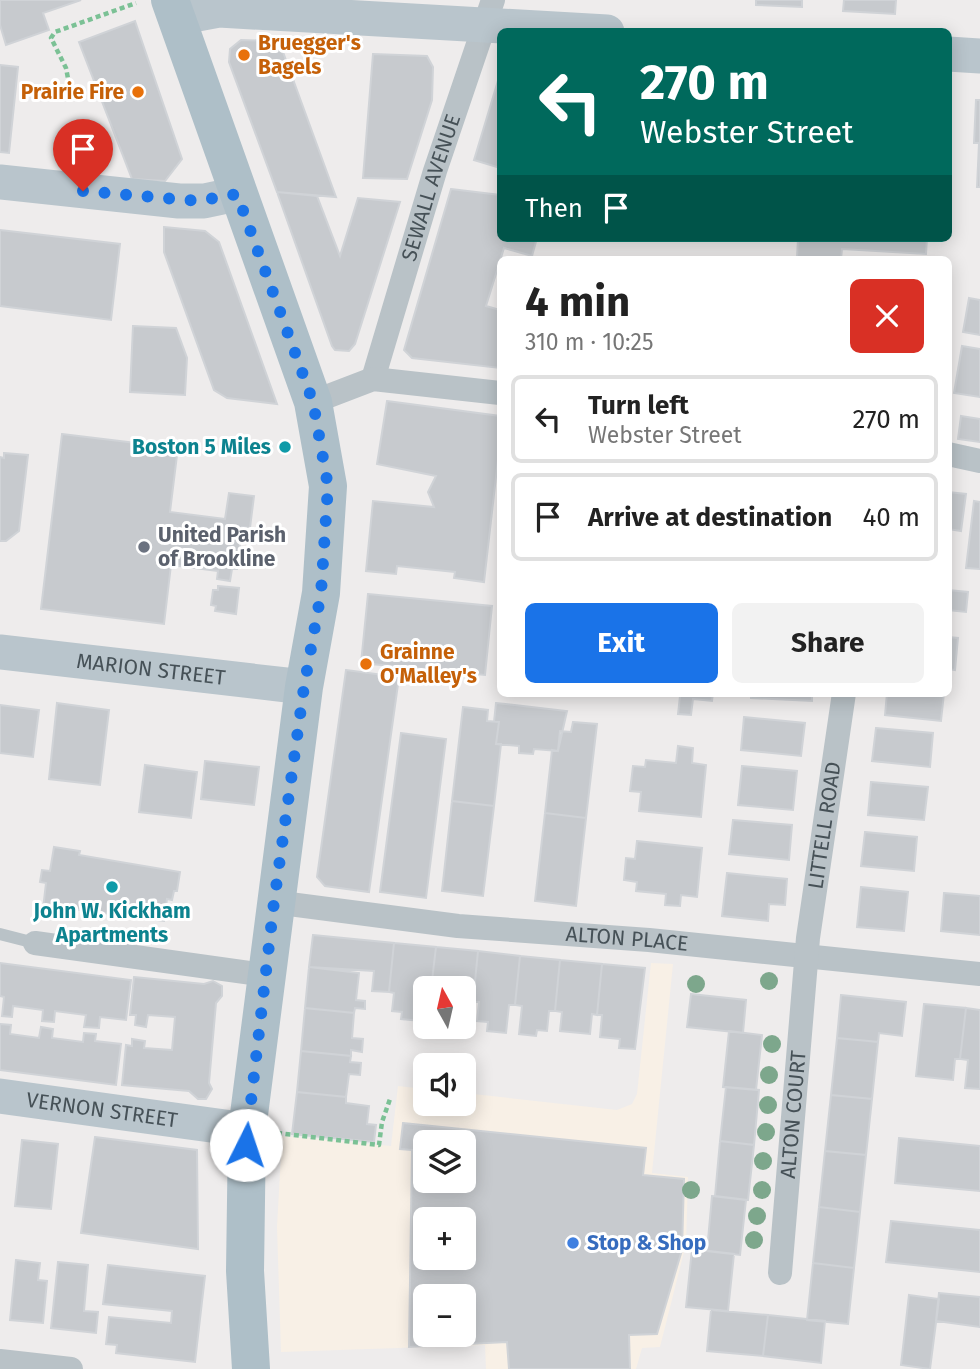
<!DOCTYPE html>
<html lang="en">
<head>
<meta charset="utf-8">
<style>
  :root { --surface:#fff; --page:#f2f2f2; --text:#222; --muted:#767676; --line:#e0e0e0; --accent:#1a73e8 }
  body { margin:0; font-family:"Fira Sans",sans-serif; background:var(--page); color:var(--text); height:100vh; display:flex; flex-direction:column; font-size:26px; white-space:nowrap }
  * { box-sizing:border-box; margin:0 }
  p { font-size:23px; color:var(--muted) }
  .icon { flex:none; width:38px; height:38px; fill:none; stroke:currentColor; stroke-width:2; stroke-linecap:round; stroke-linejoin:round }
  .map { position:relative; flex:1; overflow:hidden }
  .drawer { position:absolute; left:497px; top:256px; width:455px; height:441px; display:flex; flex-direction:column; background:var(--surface); border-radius:10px; box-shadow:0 4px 18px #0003 }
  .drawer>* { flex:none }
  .guide { position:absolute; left:497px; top:28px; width:455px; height:214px; border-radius:10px; box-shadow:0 4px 18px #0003; background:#00695c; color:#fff; overflow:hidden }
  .needle { width:46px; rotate:352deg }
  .fabs { position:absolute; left:413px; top:976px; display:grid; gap:14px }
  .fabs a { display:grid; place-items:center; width:63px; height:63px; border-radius:10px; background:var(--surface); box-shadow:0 4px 18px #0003; font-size:35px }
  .pin { position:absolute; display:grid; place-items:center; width:60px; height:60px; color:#fff; margin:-72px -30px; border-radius:50% 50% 50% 0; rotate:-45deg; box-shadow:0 0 7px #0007 }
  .pin .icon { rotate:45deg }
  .me { position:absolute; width:77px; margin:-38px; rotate:4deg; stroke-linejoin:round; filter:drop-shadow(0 0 5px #0008) }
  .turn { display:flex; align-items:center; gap:24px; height:147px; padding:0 28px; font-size:32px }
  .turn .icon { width:91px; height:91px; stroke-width:2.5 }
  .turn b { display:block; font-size:49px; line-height:60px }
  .then { display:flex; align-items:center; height:66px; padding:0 28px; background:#0003; gap:14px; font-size:26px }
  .round { display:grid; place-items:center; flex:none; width:74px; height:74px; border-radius:10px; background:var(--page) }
  .summary { display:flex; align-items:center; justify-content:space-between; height:119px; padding:0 28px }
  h1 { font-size:42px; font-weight:700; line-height:52px }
  .cta { display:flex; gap:14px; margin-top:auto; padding:14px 28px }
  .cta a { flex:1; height:80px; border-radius:10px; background:var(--accent); color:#fff; font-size:28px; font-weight:700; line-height:80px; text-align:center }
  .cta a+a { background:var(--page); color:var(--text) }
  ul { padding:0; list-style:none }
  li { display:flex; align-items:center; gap:21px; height:88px; margin:0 14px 10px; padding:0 14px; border:4px solid var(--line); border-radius:10px }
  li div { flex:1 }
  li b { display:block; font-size:26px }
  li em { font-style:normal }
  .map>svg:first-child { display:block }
</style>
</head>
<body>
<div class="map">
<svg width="980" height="1369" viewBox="0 0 980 1369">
  <rect width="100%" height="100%" fill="#eeecec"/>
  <path fill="#f8f0e6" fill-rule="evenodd" d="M651 963 673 964 652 1173 688 1177 686 1244 660 1347 642 1348 636 1369H486L485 1345 281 1352 277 1227 282 1136 391 1146 398 1086 425 1089V1104H464V1093L617 1110 632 1104 637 1094ZM425 1143H464V1181H425ZM425 1220H464V1258H425ZM425 1297H464V1335H425Z"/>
  <path fill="#c7cace" stroke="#d0d3d7" stroke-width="2" fill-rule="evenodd" d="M0 0H81L43 13 49 30 6 45 0 25Z
    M756 0H802V7L756 5Z
    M844 0H896L895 14 843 11Z
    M135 21 182 159 165 181 132 179 79 42Z
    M241 40 279 41 336 197 277 192 229 62 230 49Z
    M373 54 427 56 433 67 432 100 407 179 363 178Z
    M0 65 18 67 9 153 0 152Z
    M500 74V168L474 160Z
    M976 100H980V187H977L979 143H974Z
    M451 189 500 195V238H537L532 256 504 248 486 306 500 310V368L412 358 404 350Z
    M277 192 317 196 340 256 358 198 400 202 355 344 349 351 335 350 332 346Z
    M164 227 205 231 219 242 277 404 227 398 214 390 164 252Z
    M0 230 120 244 111 320 0 306Z
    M798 238H927L926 254 842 249 841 259 797 258Z
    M969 298 980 300V335L963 332Z
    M133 326 176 328 187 358 185 395 130 392Z
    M962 346 980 349V397L954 393Z
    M387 401 500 416V442L484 582 454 578 455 572 397 566 396 574 366 571 373 501 434 507 428 492 436 476 377 464Z
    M961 416 980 419V442L958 439Z
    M62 434 169 447 177 455 170 512 225 519 229 493 254 496 250 528 242 527 237 569H232L230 581 217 579 218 571 171 565 164 624 41 609Z
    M4 453 28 455 19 531 6 541H0V457L4 458Z
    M948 492 966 494 961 531 948 529Z
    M974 501 980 502V569L966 568Z
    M218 586 239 588 236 614 215 611 216 606 211 605 213 590H218Z
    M948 590 968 592 966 612 948 610Z
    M368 594 492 606 485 675 361 663Z
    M948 637 958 638 955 670 948 669Z
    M346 670 399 677 369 892 325 886 317 877Z
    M655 693H713L712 701 693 699 691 715 678 714 680 696Z
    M751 693H812V701L751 698Z
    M887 693H944L941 721 885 715Z
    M57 703 109 710 100 785 49 779Z
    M496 703 567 711 558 751 534 749 533 754 519 753V746L496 744 499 722H494Z
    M0 705 39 710 33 757 0 753Z
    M463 707 488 710 487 721 499 722 496 744H501L494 806 452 801Z
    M744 717 805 723 801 756 741 750Z
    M573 722 597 724 586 818 545 813 552 750 558 751 560 731 571 732Z
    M876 728 933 733 930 767 872 761Z
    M401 733 446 739 426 898 380 892Z
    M678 746 693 748 692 763 706 765 701 817 639 811 641 792 630 791 633 766 645 767 646 760 676 763Z
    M205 761 259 767 254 805 201 799Z
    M145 765 197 772 191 818 139 812Z
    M742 766 797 771 793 810 738 805Z
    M871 782 928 787 924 820 868 815Z
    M452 801 494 806 483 896 442 891Z
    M545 813 586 818 576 906 535 901Z
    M733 820 792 825 789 860 729 854Z
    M865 832 917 837 914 871 861 866Z
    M637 841 702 848 697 897 681 895 680 906 665 905 666 894 636 891 637 882 624 880 626 858 635 859Z
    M54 847 80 851 79 855 180 872 177 891H174L172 900 167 899 164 921 72 909V913L43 909 46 883 40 882 42 870 50 871Z
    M727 873 787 879 785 905 769 904 768 921 722 916Z
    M861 887 908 892 904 931 857 927Z
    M944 893 980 896V935L941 931Z
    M313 935 394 943 389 992 372 991 374 971 309 967Z
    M394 943 436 947 431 989H425L421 1021 401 1019 402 1012 392 1011 394 993 389 992Z
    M436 947 478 951 473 1002 467 1001 464 1027V989H431Z
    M478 951 520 956 515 1005H509L506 1033 487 1031 488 1022 477 1021 479 1002H473Z
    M520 956 560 960 555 1011H549L547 1031 537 1030 536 1036 519 1034 522 1006 515 1005Z
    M560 960 602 964 597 1015 592 1014 590 1034 560 1031 562 1012 555 1011Z
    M0 963 131 980 126 1020 100 1017 99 1028 84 1027 86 1015 55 1011 54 1022 42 1021 43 1010 13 1006 12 1017 2 1016 4 997 0 996Z
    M602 964 645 968 635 1049 619 1048 620 1039 600 1037 602 1015H597Z
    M309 967 359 973 356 1000 365 1001V1009L355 1008 354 1013 305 1008Z
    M134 977 204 984 213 981 222 986V996L216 1003 209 1083 212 1089 206 1099H198L189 1091 122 1085 126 1045 132 1046V1039L145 1041 144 1048 172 1050 175 1017 148 1015 146 1027 135 1025 136 1015H130Z
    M691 994 746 1000 743 1033 687 1027Z
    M841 995 906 1002 902 1036 879 1033 878 1042 837 1038Z
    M924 1004 966 1008 960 1059H955L953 1080 916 1076Z
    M305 1008 354 1013 352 1038 363 1039 362 1052 351 1050V1056L301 1051Z
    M966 1008 980 1010V1089L965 1088 968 1060 960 1059Z
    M0 1024 11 1025 10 1034 39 1038 41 1027 53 1029 52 1038 83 1042 84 1033 96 1034 95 1041 121 1044 116 1085 0 1070Z
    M729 1031 762 1035 756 1090 723 1087Z
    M837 1038 878 1042 872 1099 831 1095Z
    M301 1051 351 1056 350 1062 361 1063 360 1075 349 1074 346 1097 297 1092Z
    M726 1087 759 1090 754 1145 720 1141Z
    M297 1092 346 1097V1103L369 1106 367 1124 376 1125 374 1142 292 1134Z
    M831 1095 872 1099 866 1155 825 1151Z
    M403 1123 646 1148 643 1175 684 1179 682 1250 657 1334 629 1335 630 1369H509L507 1342 409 1347 412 1150 400 1149ZM425 1143H464V1181H425ZM425 1220H464V1258H425ZM425 1297H464V1335H425Z
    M95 1137 197 1150 198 1249 81 1233Z
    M899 1138 980 1146V1191L895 1183Z
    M22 1140 58 1144 51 1209 15 1206Z
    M720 1141 754 1145 748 1200 715 1196Z
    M825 1151 866 1155 860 1212 819 1207Z
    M712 1196 746 1200 740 1255 707 1251Z
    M819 1207 860 1212 854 1268 813 1263Z
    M891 1221 980 1230V1272L886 1262Z
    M692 1249 734 1254 728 1311 686 1307Z
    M16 1260 40 1263 38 1280 47 1281 43 1323 10 1320Z
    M58 1262 88 1265 84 1311 98 1312 96 1333 51 1328Z
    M813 1263 854 1268 848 1324 807 1320Z
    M108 1265 205 1276 195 1362 116 1353 117 1345 106 1344 109 1317 171 1323 172 1311 103 1304Z
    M939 1293 980 1297V1327L936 1321Z
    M909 1295 939 1299 930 1369 901 1365Z
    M711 1310 768 1315 763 1356 707 1351Z
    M768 1315 825 1321 821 1363 763 1356Z"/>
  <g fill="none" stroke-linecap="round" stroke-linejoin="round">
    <path stroke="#7bc195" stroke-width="4.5" stroke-dasharray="5 3.5" stroke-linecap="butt" d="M71 94 66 68 51 38 55 32 136 3
      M277 1133 379 1145 382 1122 390 1099"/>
    <path stroke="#b9c2c7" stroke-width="12" d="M0 934 35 943"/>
    <g stroke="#b9c2c7" stroke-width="24">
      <path id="s1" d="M373 379 435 171 493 0"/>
      <path d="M313 402 373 379 500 393"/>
      <path d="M948 454 980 461"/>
      <path id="s2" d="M274 902 458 926 649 940 980 974"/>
      <path d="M35 943 265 975"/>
      <path id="s3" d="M780 1273 808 938 844 693"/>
      <path d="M0 1361 71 1369"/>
    </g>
    <g stroke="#b9c5cc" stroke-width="35">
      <path d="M176 18 219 10 607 32"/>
      <path d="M948 54 980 56"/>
      <path d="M0 182 179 201H204L237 194"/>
      <path id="s4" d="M0 652 304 687"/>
      <path id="s5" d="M0 1096 247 1130"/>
    </g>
    <path stroke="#aebfc8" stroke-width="38" d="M170 0 313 402 328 486 321 593 304 687 247 1130 245 1271 251 1369"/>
  </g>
  <g fill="#7da78c">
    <circle cx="769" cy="981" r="9"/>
    <circle cx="696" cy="984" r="9"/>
    <circle cx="772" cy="1044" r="9"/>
    <circle cx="769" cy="1075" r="9"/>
    <circle cx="768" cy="1105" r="9"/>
    <circle cx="766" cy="1132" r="9"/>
    <circle cx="763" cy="1161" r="9"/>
    <circle cx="691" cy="1190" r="9"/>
    <circle cx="762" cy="1190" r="9"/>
    <circle cx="757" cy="1216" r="9"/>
    <circle cx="754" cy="1240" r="9"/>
  </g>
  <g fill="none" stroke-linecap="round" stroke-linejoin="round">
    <path stroke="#1a73e8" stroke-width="12" stroke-dasharray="0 21.6" d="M83 191 198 201 237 194 313 402 328 486 321 593 304 687 274 902 246 1145"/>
  </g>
  <g fill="#e8710a" stroke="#fff" stroke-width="2.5">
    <circle cx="244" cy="55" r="7"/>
    <circle cx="138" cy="92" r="7"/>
    <circle cx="366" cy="664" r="7"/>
  </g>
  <g fill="#0f9aa8" stroke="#fff" stroke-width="2.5">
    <circle cx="285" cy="447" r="7"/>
    <circle cx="112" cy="887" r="7"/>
  </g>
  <circle fill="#6b7280" stroke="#fff" stroke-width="2.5" cx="144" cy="547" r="7"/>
  <circle fill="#3f7fe0" stroke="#fff" stroke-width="2.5" cx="573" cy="1243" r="7"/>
  <g text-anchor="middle" stroke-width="6" stroke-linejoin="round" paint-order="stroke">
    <g font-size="21" font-weight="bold" fill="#c56008" stroke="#fff" text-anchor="start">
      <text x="258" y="50">Bruegger's<tspan x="258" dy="24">Bagels</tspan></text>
      <text x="124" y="99" text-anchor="end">Prairie Fire</text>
      <text x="380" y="659">Grainne<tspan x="380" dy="24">O'Malley's</tspan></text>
    </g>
    <g font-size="21" fill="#465157" stroke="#fff">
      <text dy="7" stroke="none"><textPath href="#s1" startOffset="200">SEWALL AVENUE</textPath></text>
      <text dy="7" stroke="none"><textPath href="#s4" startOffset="152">MARION STREET</textPath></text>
      <text dy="7" stroke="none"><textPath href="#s3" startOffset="450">LITTELL ROAD</textPath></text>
      <text dy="7" stroke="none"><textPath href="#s2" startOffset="355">ALTON PLACE</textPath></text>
      <text dy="7" stroke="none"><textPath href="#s5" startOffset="103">VERNON STREET</textPath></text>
      <text dy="7" stroke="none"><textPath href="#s3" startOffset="159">ALTON COURT</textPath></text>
    </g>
    <g font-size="21" font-weight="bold" fill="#0d838f" stroke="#fff" text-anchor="end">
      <text x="271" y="454">Boston 5 Miles</text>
      <text x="112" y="918" text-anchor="middle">John W. Kickham<tspan x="112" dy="24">Apartments</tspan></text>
    </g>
    <g font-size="21" font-weight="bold" fill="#5b616d" stroke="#fff" text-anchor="start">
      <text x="158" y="542">United Parish<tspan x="158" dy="24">of Brookline</tspan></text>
    </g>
    <g font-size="21" font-weight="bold" fill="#366cbe" stroke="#fff" text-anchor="start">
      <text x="587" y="1250">Stop &amp; Shop</text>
    </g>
  </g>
</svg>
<div class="fabs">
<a><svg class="needle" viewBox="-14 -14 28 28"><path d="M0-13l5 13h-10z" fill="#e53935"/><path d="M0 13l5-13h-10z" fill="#767676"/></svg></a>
<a><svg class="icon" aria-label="sound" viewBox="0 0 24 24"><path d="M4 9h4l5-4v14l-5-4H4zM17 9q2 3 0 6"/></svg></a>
<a><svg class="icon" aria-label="layers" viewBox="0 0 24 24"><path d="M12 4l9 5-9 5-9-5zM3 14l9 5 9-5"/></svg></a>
<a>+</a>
<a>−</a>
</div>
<div class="pin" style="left:83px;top:191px;background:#d93025"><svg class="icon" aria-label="arrive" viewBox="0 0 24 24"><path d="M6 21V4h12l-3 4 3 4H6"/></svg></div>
<svg class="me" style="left:246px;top:1145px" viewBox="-20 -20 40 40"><circle r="19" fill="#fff"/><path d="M0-13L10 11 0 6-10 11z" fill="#1a73e8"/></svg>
<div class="guide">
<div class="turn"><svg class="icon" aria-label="left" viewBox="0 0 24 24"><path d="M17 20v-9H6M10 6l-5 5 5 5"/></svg><div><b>270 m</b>Webster Street</div></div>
<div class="then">Then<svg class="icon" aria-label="arrive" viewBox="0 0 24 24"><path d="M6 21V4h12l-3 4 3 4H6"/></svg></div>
</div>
<section class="drawer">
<div class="summary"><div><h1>4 min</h1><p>310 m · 10:25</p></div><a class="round" style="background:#d93025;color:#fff"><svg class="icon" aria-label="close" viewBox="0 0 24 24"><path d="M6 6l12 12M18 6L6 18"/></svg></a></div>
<ul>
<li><svg class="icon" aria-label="left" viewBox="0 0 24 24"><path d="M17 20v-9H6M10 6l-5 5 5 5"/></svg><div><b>Turn left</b><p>Webster Street</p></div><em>270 m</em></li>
<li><svg class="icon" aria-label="arrive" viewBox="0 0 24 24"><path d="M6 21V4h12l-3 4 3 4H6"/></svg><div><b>Arrive at destination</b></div><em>40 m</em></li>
</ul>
<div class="cta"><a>Exit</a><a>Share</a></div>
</section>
</div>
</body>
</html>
